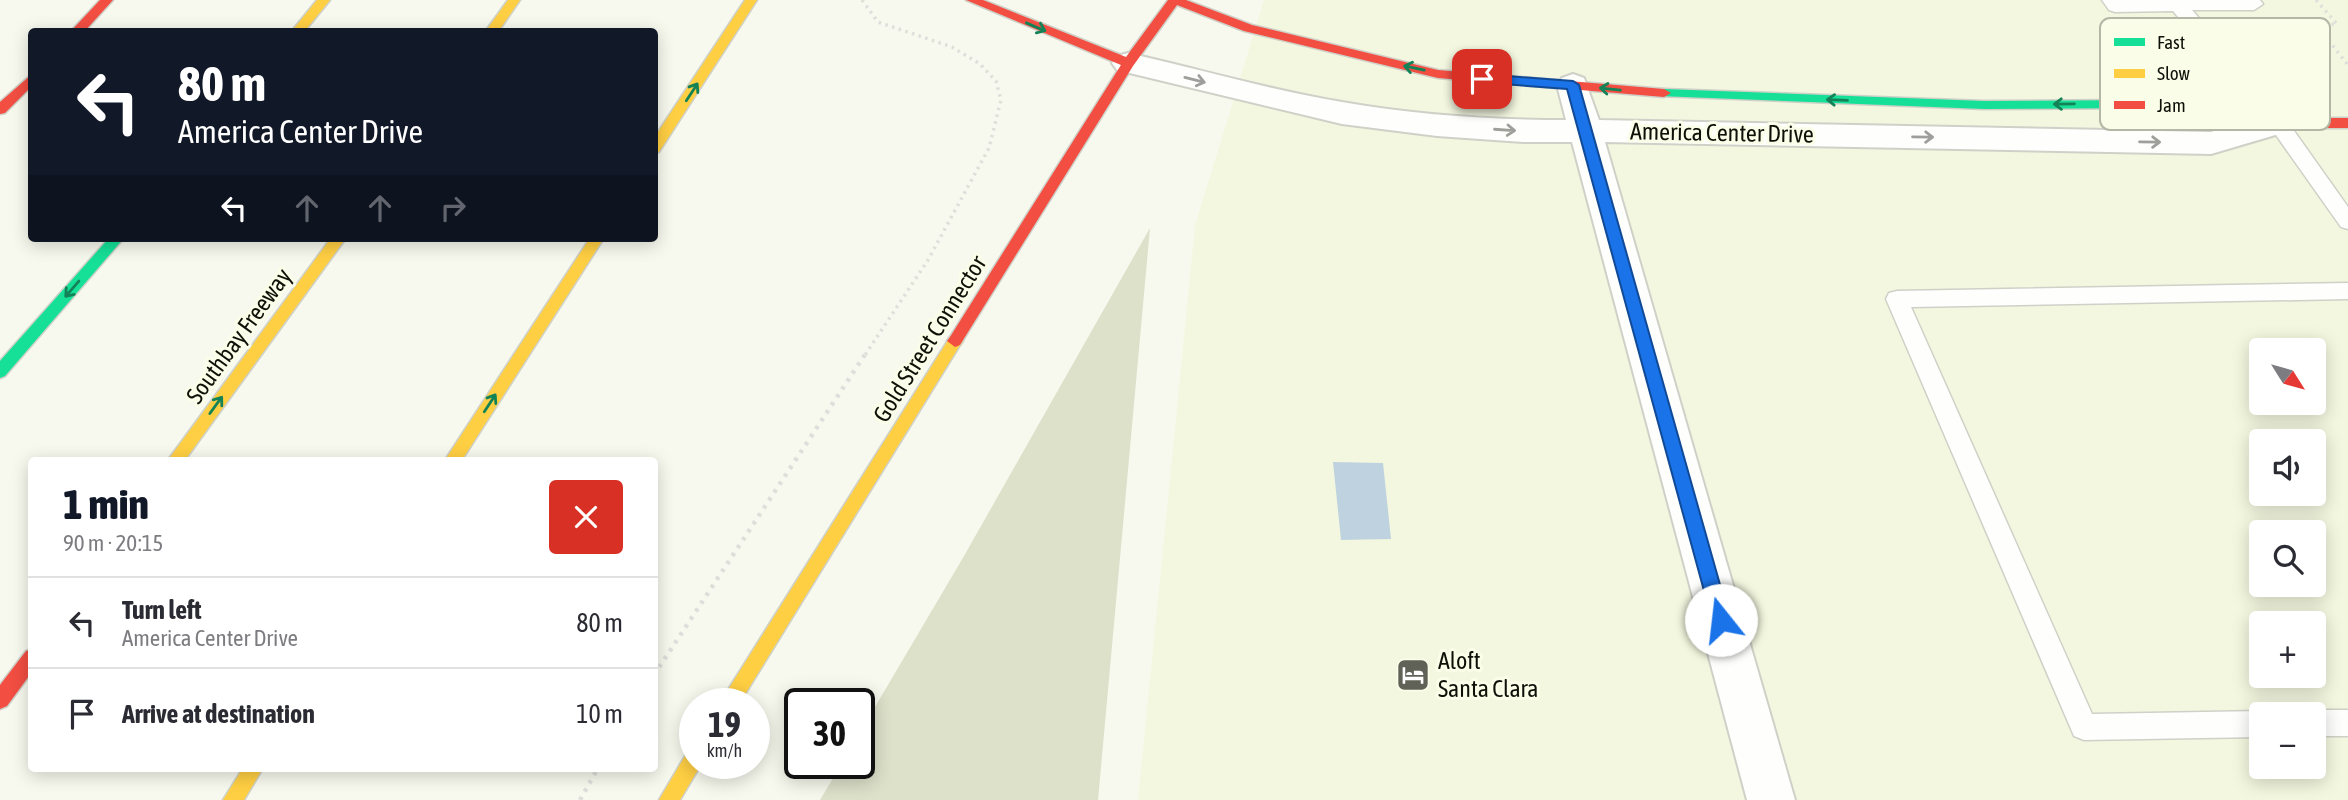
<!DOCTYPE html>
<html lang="en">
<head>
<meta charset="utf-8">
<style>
  :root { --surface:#fff; --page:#f2f2f3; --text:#2b2b33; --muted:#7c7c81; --line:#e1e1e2; --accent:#111827 }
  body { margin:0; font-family:"Asap Condensed",sans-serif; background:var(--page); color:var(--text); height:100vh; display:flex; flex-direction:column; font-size:26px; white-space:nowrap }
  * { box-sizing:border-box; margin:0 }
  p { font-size:23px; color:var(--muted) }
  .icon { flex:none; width:38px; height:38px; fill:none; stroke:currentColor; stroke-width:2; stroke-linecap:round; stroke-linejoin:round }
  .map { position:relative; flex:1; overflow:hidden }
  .panel { position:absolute; left:28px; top:457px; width:630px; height:315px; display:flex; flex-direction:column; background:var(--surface); border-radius:7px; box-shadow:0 4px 18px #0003 }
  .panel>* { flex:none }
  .hud { position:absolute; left:28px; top:28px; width:630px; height:214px; border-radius:7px; box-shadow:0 4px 18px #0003; background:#111827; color:#fff; overflow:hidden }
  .needle { width:46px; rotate:127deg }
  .tools { position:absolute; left:2249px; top:338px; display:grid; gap:14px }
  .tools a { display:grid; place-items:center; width:77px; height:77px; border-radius:7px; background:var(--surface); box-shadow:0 4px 18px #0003; font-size:35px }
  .speed { position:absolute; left:679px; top:688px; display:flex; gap:14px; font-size:35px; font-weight:700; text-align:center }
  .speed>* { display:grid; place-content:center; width:91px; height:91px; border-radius:50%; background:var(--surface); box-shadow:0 4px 18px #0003; line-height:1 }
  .speed small { font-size:18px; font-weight:400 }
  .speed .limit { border:4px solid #111; border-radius:10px; background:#fff; color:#111 }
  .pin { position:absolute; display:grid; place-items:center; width:60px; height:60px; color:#fff; margin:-30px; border-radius:14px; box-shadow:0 4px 10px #0006 }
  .me { position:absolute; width:77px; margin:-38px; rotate:344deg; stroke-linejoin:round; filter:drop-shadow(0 0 5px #0008) }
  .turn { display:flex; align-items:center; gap:24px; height:147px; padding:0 35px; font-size:32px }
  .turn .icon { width:91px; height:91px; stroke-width:2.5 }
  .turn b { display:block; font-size:49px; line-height:60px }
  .lanes { display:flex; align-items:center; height:66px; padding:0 35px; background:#0003; justify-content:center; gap:35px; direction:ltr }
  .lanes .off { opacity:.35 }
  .round { display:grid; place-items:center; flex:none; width:74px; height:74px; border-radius:7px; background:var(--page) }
  .summary { display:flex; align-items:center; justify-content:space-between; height:119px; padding:0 35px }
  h1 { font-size:42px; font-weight:800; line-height:52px; color:var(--accent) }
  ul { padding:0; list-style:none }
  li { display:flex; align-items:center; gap:21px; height:91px; padding:0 35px; border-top:2px solid var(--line) }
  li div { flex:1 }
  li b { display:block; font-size:26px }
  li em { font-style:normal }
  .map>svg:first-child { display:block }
</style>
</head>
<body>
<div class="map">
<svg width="2348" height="800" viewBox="0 0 2348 800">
  <rect width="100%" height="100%" fill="#f7f9ee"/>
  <path fill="#f3f7df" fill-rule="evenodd" d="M1264 0H2348V800H1138L1195 226ZM2261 350H2314V402H2261ZM2261 441H2314V494H2261ZM2261 532H2314V584H2261ZM2261 623H2314V676H2261ZM2261 714H2314V766H2261Z"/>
  <path fill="#dde1ca" d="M1150 228 1098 800H820L842 763H859V734L964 556Z"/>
  <path fill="#bed2df" d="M1333 462 1383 463 1391 539 1341 540Z"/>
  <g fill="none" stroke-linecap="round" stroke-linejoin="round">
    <defs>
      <path id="lane" d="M2102 0H2260L2263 4 2254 10H2192L2285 118 2348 207V229L2341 227 2271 128 2173 11 2115 12 2109 10Z
        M2348 283V299L1911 307 2092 714 2261 711 2268 714H2261V737L2084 740 2074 736 1886 299 1889 293 1897 291Z
        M2314 710H2348V736H2314V714H2304Z"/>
      <path id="street" d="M1128 53C1199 69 1270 90 1342 102 1416 115 1492 120 1566 120L1557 85 1562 78 1573 74 1584 78 1599 120 2211 132 2278 112 2289 115 2294 123 2289 131 2211 154 1605 142 1795 800H1747L1572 142H1523L1437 136 1342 124 1117 70 1112 63 1117 56Z"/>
      <path id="fast" d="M1664 89 1984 101 2141 100 2211 108 2218 112 2211 116 2141 108 1984 109 1659 96V90Z
        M109 238H124L5 376 0 378V361Z"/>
      <path id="slow" d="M317 0H330L304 32H291Z
        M508 0H520L498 32H485Z
        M745 0H757L659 152 654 154V138Z
        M331 238H346L185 460H168Z
        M590 238H604L462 460H445Z
        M955 335 963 341 960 345 739 704H719L950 337Z
        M695 749V763H702L680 800H659L688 751Z
        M243 768H263L244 800H223Z"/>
      <path id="jam" d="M100 0H113L84 32H70Z
        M966 0H983L1126 57 1168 0H1186L1252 25 1438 70 1664 89 1671 93 1664 97 1438 78 1244 31 1177 5 1133 66 960 345 955 347 947 341 950 337 1121 65Z
        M32 74V86L5 113 0 114V102Z
        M2211 108 2278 118H2348V128H2278L2206 115V109Z
        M32 649V672L7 706 0 709V685L26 651Z"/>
    </defs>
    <use href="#lane" stroke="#cfd1c8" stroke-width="3"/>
    <use href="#street" stroke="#cfd1c8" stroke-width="4"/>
    <use href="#fast" stroke="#cfd1c8" stroke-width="3"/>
    <use href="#slow" stroke="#cfd1c8" stroke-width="3"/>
    <use href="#jam" stroke="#cfd1c8" stroke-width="3"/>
    <path stroke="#dedfdb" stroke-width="3.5" stroke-dasharray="2.5 4.5" stroke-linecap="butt" d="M862 0 878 22 952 47 980 64 996 81 1001 100 989 148 928 260 865 355
      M2316 0 2337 24 2317 26 2348 65"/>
    <path stroke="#dedfdb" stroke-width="4.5" stroke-dasharray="3.5 6" stroke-linecap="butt" d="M654 675 866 353
      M580 800 598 768"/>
    <use href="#lane" fill="#fefefc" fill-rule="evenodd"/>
    <use href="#street" fill="#fefefc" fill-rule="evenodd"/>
    <use href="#fast" fill="#16e098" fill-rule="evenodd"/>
    <use href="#slow" fill="#ffcf43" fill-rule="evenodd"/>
    <use href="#jam" fill="#f24e42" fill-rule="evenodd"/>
  </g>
  <defs><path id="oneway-shaft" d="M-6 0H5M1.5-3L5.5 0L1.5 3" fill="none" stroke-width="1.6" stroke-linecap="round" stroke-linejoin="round" transform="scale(1.75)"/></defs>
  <g stroke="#138357">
    <use href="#oneway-shaft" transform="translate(1036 27) rotate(23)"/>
    <use href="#oneway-shaft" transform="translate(1414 68) rotate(-168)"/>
    <use href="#oneway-shaft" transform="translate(1610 89) rotate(-174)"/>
    <use href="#oneway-shaft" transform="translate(692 92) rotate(-57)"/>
    <use href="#oneway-shaft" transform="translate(1837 100) rotate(-178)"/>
    <use href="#oneway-shaft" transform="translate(2064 104) rotate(179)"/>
    <use href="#oneway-shaft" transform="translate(72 289) rotate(131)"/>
    <use href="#oneway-shaft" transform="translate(490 403) rotate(-57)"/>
    <use href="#oneway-shaft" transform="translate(216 405) rotate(-54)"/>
  </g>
  <g stroke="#9e9f9a">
    <use href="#oneway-shaft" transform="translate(1195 80) rotate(14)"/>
    <use href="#oneway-shaft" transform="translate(1505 130) rotate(4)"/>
    <use href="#oneway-shaft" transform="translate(1923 137) rotate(1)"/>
    <use href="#oneway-shaft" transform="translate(2150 142) rotate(1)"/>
  </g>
  <path fill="#1a73e8" stroke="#114b97" stroke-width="2" d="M1482 74 1573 81 1579 85 1730 620 1727 625 1721 628 1714 625 1712 620 1567 89 1477 82 1475 79Z"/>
  <defs>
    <symbol id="hotel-square" viewBox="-11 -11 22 22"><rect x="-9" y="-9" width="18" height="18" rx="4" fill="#606258" stroke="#fafee9"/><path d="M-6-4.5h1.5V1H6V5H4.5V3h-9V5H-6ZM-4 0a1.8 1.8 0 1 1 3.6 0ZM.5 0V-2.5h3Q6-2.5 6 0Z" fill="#fff"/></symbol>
  </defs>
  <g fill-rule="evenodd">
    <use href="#hotel-square" x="1394" y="656" width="38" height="38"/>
  </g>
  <g text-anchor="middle" stroke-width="6" stroke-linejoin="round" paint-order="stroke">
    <g font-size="24" fill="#0f1108" stroke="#fafee9">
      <text transform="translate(1722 133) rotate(1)" y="8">America Center Drive</text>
      <text transform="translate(239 336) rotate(-54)" y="8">Southbay Freeway</text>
      <text transform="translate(930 339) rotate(-58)" y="8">Gold Street Connector</text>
    </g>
    <g font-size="24" fill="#0f1108" stroke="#fafee9" text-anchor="start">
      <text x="1438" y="669">Aloft<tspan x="1438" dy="28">Santa Clara</tspan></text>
    </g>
  </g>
  <rect x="2100" y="18" width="230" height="112" rx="10" fill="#fafee9" stroke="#b4b7a6" stroke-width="2"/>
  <rect x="2114" y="38" width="31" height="8" fill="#16e098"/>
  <rect x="2114" y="69" width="31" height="9" fill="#ffcf43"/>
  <rect x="2114" y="101" width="31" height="8" fill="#f24e42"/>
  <g font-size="19" fill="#0f1108">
    <text x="2157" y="49">Fast</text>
    <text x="2157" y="80">Slow</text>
    <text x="2157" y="112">Jam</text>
  </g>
</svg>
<div class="tools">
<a><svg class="needle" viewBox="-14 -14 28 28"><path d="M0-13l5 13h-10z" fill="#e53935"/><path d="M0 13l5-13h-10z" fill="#7c7c81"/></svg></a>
<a><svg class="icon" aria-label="sound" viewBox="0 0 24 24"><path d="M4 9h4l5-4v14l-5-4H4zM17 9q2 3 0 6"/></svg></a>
<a><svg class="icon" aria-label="search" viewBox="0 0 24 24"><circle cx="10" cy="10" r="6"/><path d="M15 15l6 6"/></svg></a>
<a>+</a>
<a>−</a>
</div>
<div class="speed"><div>19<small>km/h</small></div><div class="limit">30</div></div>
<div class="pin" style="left:1482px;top:79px;background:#d93025"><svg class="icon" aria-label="arrive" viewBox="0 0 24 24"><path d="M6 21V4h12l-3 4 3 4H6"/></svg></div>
<svg class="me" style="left:1721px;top:620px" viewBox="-20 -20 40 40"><circle r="19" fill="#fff"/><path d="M0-13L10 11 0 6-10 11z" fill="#1a73e8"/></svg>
<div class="hud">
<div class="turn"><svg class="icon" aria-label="left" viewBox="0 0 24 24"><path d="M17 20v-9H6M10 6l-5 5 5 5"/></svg><div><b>80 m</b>America Center Drive</div></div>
<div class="lanes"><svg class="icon" aria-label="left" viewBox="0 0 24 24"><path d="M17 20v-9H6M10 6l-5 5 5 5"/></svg><svg class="icon off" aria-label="ahead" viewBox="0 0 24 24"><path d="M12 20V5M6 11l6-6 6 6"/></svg><svg class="icon off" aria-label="ahead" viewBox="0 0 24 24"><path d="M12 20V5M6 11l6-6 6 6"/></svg><svg class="icon off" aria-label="right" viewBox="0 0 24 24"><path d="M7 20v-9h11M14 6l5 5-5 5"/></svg></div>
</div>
<section class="panel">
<div class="summary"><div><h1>1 min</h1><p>90 m · 20:15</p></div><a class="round" style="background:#d93025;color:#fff"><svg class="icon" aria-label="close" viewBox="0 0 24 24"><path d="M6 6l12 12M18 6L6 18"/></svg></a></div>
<ul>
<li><svg class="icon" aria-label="left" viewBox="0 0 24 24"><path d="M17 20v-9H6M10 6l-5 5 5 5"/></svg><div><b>Turn left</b><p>America Center Drive</p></div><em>80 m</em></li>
<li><svg class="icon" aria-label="arrive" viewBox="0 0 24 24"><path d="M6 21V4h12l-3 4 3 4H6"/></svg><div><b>Arrive at destination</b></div><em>10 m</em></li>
</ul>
</section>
</div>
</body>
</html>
